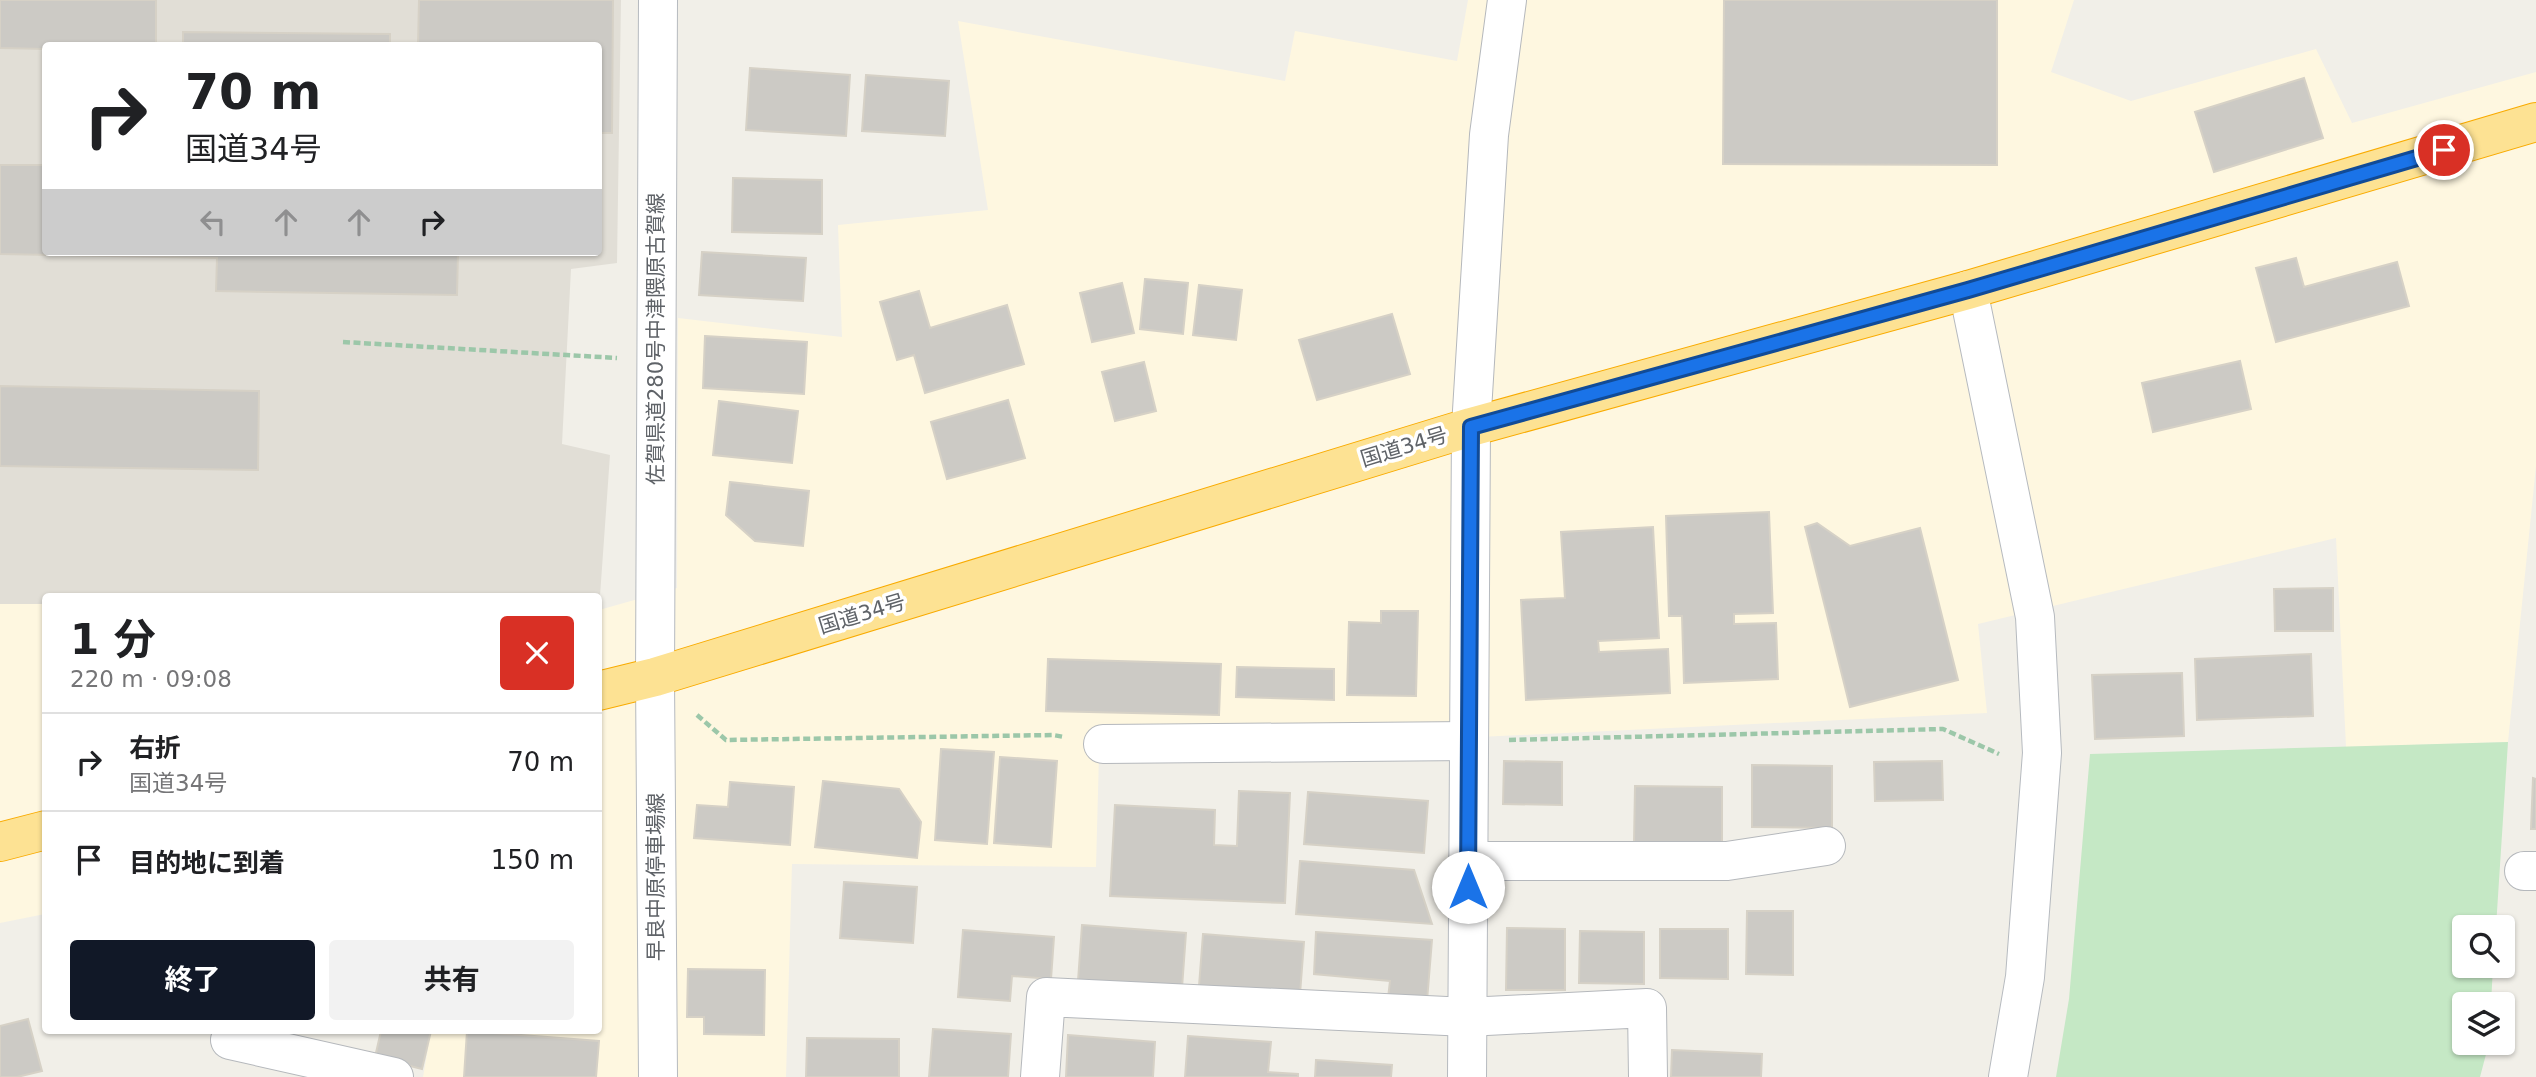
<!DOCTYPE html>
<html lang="ja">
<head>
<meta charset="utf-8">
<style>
  :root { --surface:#fff; --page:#f2f2f2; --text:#202124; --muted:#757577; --line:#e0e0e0; --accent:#111827 }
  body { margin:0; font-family:"DejaVu Sans","Noto Sans JP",sans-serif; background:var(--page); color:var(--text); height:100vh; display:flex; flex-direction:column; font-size:26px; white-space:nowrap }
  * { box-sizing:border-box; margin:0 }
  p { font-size:23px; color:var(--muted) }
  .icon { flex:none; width:38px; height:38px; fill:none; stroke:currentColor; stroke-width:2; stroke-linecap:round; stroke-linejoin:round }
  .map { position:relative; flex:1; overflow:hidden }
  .drawer { position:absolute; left:42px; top:593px; width:560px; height:441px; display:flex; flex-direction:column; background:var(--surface); border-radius:7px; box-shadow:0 2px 5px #0004 }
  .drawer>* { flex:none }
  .top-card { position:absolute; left:42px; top:42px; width:560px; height:214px; border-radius:7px; box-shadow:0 2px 5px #0004; background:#fff; color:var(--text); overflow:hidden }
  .controls { position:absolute; left:2452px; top:915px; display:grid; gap:14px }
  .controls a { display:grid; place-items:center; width:63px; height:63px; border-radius:7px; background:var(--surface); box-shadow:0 2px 5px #0004; font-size:35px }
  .pin { position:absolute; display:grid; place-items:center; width:60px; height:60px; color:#fff; margin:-30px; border:4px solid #fff; border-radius:50%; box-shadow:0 2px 7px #0007 }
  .me { position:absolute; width:77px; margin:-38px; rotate:0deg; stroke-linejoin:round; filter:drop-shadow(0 0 5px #0008) }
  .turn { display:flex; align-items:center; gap:24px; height:147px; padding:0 28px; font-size:32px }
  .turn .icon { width:91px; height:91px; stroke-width:2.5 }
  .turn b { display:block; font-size:49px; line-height:60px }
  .lanes { display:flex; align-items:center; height:66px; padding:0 28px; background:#0003; justify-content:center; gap:35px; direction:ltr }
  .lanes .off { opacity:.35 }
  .round { display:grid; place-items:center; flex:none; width:74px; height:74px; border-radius:7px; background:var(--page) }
  .summary { display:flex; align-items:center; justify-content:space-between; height:119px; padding:0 28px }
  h1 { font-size:42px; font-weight:700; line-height:52px }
  .cta { display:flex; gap:14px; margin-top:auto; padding:14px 28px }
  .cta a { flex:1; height:80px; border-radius:7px; background:var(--accent); color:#fff; font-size:28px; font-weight:700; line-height:80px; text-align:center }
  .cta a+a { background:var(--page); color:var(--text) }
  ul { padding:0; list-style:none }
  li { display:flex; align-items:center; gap:21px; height:98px; padding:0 28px; border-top:2px solid var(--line) }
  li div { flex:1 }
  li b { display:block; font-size:26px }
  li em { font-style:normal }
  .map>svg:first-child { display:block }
</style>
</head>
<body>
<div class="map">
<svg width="2536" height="1077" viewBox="0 0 2536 1077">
  <rect width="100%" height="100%" fill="#f1efe8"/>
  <path fill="#fef7e0" d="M1468 0H2074L2051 72 2131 101 2316 49 2352 123 2536 72V466L2508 742 2346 747 2336 538 1978 624 1987 713 1099 755 1096 867 792 864 786 1077H423L431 1031H598L599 610 677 588 678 318 842 337 838 225 988 210 958 21 1285 81 1295 31 1457 61Z
    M0 604H45V914L0 923Z"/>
  <path fill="#e1ded6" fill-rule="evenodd" d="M0 0H621L617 263 571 269 562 444 610 455 599 610 598 597H46L45 604H0ZM46 46H598V252H46Z"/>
  <path fill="#c5e8c5" d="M2508 742 2496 927 2464 928V966H2493L2491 1004H2464V1043H2489L2480 1077H2056L2069 999 2090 754Z"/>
  <path fill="#cccac5" stroke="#d6d1c6" stroke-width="2" d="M0 0H156V46H46V49L0 48Z
    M419 0H613L612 133H598V46H418Z
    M1724 0H1997V165L1723 164Z
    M183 32 390 34V46H183Z
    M750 68 850 75 846 136 746 130Z
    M866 75 949 81 945 136 862 131Z
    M2304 78 2323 138 2214 172 2195 112Z
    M0 165H46V252H458L457 295 216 291 217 258 0 254Z
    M733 178 822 180V234L732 232Z
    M702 252 806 258 803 301 699 295Z
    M2296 258 2304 287 2397 262 2409 306 2276 342 2256 268Z
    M1145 279 1188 283 1183 334 1140 329Z
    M1122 283 1134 333 1092 342 1080 293Z
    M1199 285 1242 290 1236 340 1193 335Z
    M919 291 930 328 1007 305 1024 364 925 393 914 355 897 360 880 302Z
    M1392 314 1410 374 1317 400 1299 340Z
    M705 336 807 342 804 394 703 388Z
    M2240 361 2251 409 2153 432 2142 383Z
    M1144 362 1156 411 1115 421 1102 372Z
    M0 386 259 391 258 470 0 466Z
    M1008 400 1025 458 947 479 931 422Z
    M719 401 798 411 792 463 713 455Z
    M730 482 809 491 803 546 755 541 726 515Z
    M1769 512 1773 613 1734 614V624L1776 623 1778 679 1684 683 1682 616H1669L1666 516Z
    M1817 523 1850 546 1920 528 1958 680 1850 707 1805 527Z
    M1653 527 1659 638 1598 641 1599 652 1668 649 1670 693 1526 700 1521 600 1565 598 1561 532Z
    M2333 588V631H2275L2274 589Z
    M1381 611H1418L1416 696 1347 695 1349 622 1381 623Z
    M2311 654 2313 716 2197 720 2195 659Z
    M1048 659 1221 664 1219 715 1046 711Z
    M1237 667 1334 669V700L1236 697Z
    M2182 673 2184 736 2095 739 2092 675Z
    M941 749 994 752 987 844 935 840Z
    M1000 757 1057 761 1051 847 994 843Z
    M1504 761 1562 762V805L1503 804Z
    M1942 761 1943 800 1875 801 1874 762Z
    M1752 765 1832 766V828L1752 827Z
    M2533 778 2536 779V829H2531Z
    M823 781 899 789 921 822 917 858 815 847Z
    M730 782 794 787 790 845 694 838 697 805 728 807Z
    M1635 786 1722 787V845L1634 844Z
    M1239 791 1290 793 1285 903 1110 896 1115 805 1215 810 1214 845 1237 846Z
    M1308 792 1428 801 1424 853 1304 844Z
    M1300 861 1414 870 1432 924 1296 914Z
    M844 882 917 887 913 943 840 938Z
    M1747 911H1793V975L1746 974Z
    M1082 925 1186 933 1182 988 1078 981Z
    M1507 928 1565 929V990H1506Z
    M1660 929H1728V979L1660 978Z
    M963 930 1054 937 1051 979 1012 976 1010 1001 958 997Z
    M1580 931 1644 932V984L1579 983Z
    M1316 932 1432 940 1427 1001 1388 998 1390 981 1314 974Z
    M1203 934 1304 942 1300 994 1199 986Z
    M688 969 765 970 764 1035 704 1034V1017H687Z
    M28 1019 42 1071 17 1077H0V1026Z
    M933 1029 1011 1034 1008 1077H929Z
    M381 1031H431L422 1069 375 1057Z
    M467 1031 599 1041 596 1077H464Z
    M1068 1035 1155 1042 1153 1077H1066Z
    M1188 1036 1271 1042 1268 1072 1298 1074V1077H1185Z
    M807 1038 899 1039V1077H806Z
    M1672 1050 1762 1054 1761 1077H1671Z
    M1316 1060 1392 1065 1391 1077H1315Z"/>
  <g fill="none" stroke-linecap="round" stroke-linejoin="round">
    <defs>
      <path id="street" d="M1471 427 1489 135 1507 0
        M1103 744 1469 741
        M1468 861H1727L1826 846
        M2524 871H2536
        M230 1040 394 1077
        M1040 1077 1046 997 1467 1017 1647 1008 1648 1077"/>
      <path id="secondary" d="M658 0 655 677 658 1077
        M1968 290 2035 617 2042 753 2025 977 2008 1077
        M1467 1077 1471 427"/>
      <path id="highway" d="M598 691 655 677 1471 427 1968 290 2536 122
        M0 842 46 830"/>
    </defs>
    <use href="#street" stroke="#b5b8bc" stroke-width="40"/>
    <use href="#secondary" stroke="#b6babf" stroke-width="40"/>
    <use href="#highway" stroke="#f9ab00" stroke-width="40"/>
    <path stroke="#9cc7a9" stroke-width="4.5" stroke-dasharray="7 3.5" stroke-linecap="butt" d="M343 342 617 358
      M697 715 726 740 1053 735 1064 737
      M1509 740 1943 729 1999 754"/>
    <use href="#street" stroke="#fff" stroke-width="38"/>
    <use href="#secondary" stroke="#fff" stroke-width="38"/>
    <use href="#highway" stroke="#fde293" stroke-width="38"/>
  </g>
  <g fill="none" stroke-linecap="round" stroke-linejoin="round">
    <defs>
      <path id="route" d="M1468 887 1471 427 1968 290 2444 150"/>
    </defs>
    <use href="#route" stroke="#114b97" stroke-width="18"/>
    <use href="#route" stroke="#1a73e8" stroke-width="12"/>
  </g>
  <g text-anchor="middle" stroke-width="7" stroke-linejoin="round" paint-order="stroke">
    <g font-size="21" fill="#5f6368" stroke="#fff">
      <text transform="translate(656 339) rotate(-90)" y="7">佐賀県道280号中津隈原古賀線</text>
      <text transform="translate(1404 447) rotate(-17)" y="7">国道34号</text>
      <text transform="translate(862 614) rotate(-17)" y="7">国道34号</text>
      <text transform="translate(656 877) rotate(-90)" y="7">早良中原停車場線</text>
    </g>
  </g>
</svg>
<div class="controls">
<a><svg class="icon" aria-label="search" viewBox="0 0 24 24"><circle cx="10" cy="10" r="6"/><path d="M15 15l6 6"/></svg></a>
<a><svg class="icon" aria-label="layers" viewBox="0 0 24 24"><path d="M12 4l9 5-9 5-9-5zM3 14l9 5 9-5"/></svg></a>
</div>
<div class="pin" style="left:2444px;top:150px;background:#d93025"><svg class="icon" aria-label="arrive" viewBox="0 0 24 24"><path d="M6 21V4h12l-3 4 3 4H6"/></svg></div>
<svg class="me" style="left:1468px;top:887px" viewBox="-20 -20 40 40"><circle r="19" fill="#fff"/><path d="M0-13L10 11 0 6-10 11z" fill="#1a73e8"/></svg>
<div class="top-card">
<div class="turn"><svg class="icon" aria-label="right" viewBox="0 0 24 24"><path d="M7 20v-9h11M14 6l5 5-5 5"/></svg><div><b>70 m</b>国道34号</div></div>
<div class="lanes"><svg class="icon off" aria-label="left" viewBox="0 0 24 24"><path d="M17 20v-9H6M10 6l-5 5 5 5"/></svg><svg class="icon off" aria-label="ahead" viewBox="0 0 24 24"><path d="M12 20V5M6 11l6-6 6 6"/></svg><svg class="icon off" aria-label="ahead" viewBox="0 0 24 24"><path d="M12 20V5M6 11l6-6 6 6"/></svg><svg class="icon" aria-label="right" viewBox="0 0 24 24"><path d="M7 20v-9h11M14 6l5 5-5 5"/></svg></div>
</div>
<section class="drawer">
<div class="summary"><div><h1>1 分</h1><p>220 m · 09:08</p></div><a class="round" style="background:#d93025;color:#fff"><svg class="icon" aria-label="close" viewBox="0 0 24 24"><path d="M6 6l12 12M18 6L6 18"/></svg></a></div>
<ul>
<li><svg class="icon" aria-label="right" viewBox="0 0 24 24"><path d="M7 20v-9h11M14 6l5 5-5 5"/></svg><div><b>右折</b><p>国道34号</p></div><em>70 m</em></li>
<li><svg class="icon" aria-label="arrive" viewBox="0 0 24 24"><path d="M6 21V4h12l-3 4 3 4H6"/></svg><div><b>目的地に到着</b></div><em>150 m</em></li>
</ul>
<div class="cta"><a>終了</a><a>共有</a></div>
</section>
</div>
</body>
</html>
